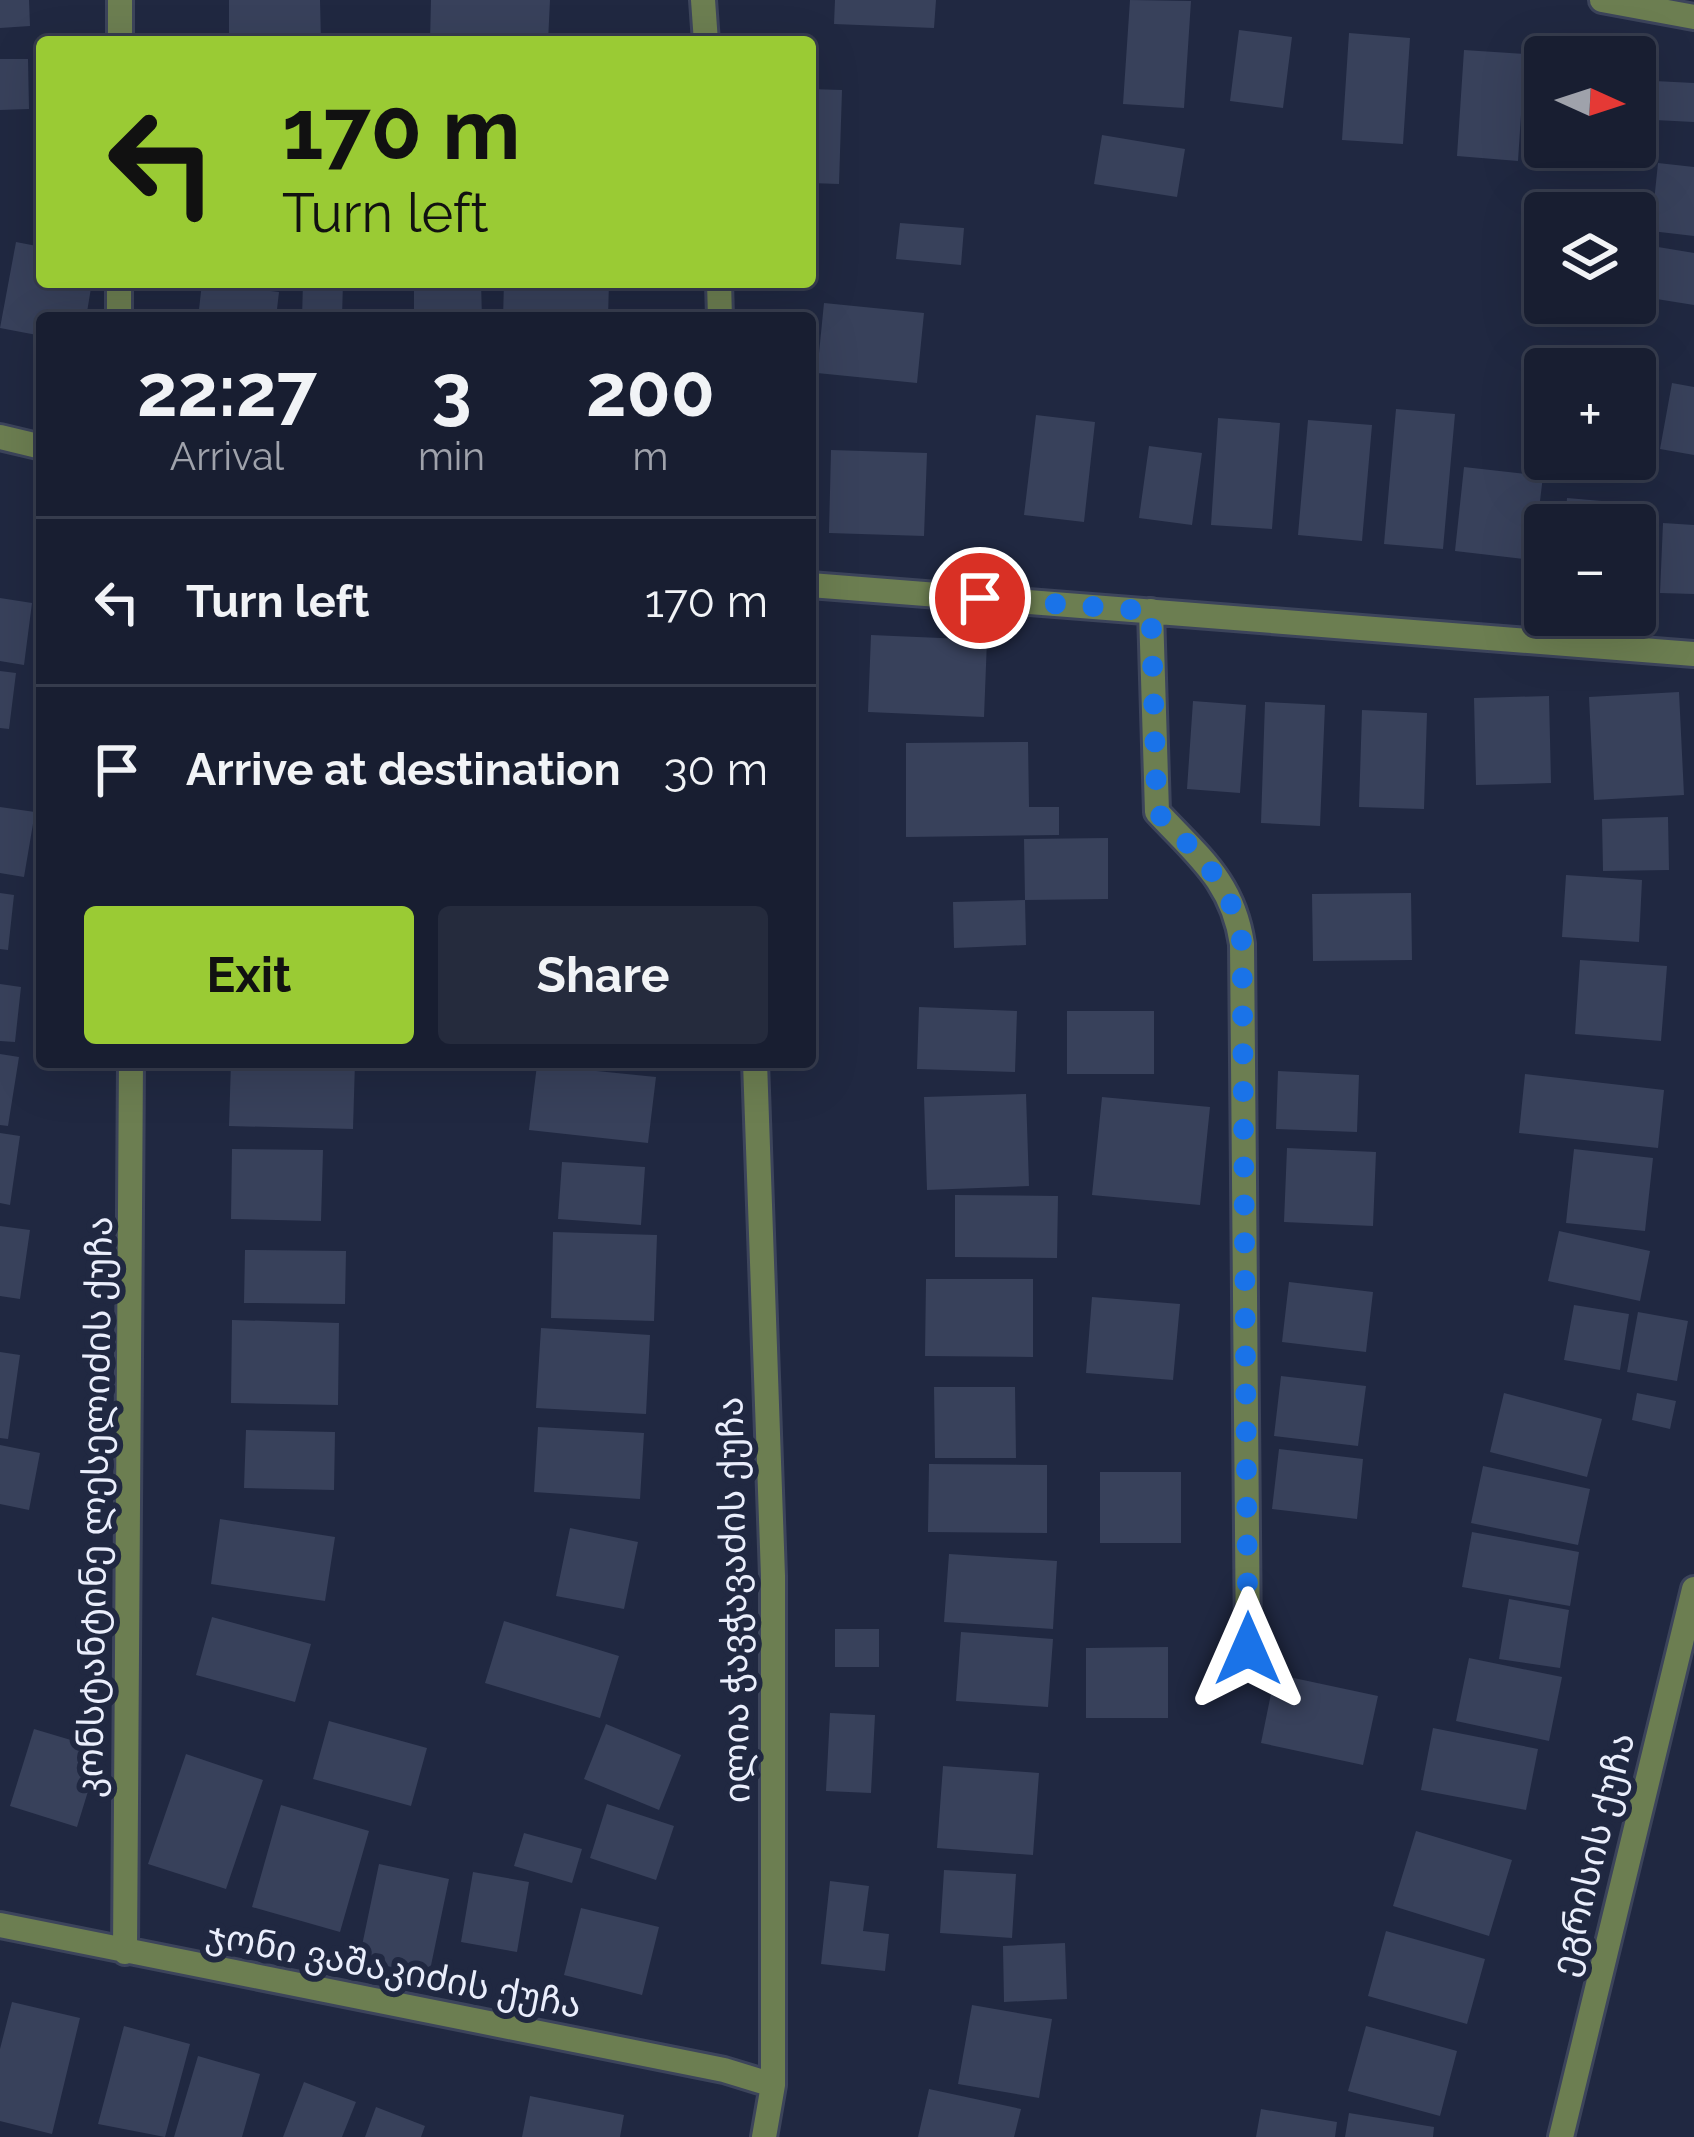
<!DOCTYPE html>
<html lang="en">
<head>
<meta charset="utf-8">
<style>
  :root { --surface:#181e31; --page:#252b3d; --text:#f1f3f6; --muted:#9fa2ab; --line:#363c4d; --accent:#9acb34 }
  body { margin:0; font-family:Raleway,"Noto Sans Georgian",sans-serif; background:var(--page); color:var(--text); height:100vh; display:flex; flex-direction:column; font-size:45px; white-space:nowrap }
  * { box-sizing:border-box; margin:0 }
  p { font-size:39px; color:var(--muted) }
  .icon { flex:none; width:66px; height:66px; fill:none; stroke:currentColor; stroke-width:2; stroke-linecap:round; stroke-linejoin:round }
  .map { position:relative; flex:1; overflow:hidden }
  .drawer { position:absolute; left:36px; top:312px; width:780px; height:756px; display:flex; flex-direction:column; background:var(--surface); border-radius:12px; box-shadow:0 12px 48px #0002,0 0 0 3px var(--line) }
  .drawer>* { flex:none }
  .guide { position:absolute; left:36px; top:36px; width:780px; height:252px; border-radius:12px; box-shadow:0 12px 48px #0002,0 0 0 3px var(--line); background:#9acb34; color:#111; overflow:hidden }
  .needle { width:78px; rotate:93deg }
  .fabs { position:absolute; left:1524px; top:36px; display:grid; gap:24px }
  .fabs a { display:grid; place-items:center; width:132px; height:132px; border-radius:12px; background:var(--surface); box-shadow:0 12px 48px #0002,0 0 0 3px var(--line); font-size:60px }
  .pin { position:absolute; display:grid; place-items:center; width:102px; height:102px; color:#fff; margin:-51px; border:6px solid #fff; border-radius:50%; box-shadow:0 3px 12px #0007 }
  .me { position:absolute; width:132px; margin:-66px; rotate:0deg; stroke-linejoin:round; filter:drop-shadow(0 0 9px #0008) }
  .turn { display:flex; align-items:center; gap:42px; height:252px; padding:0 48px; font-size:54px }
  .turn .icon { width:156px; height:156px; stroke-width:2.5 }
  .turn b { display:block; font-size:84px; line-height:102px }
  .eta { display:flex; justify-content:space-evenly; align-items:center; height:204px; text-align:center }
  .eta b { font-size:72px; font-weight:700; line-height:84px }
  .action { display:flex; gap:24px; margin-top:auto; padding:24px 48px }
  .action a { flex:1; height:138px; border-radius:12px; background:var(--accent); color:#111; font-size:48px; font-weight:700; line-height:138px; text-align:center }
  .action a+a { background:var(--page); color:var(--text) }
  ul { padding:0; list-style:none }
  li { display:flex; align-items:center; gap:36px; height:168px; padding:0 48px; border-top:3px solid var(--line) }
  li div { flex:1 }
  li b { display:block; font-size:45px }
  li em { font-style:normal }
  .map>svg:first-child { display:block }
</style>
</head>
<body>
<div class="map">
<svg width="1694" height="2137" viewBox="0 0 1694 2137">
  <rect width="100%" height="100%" fill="#202841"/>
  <path fill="#38415b" d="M0 0H29L30 26 0 28Z
    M229 0H320L321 42H229Z
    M431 0H550L548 42H430Z
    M835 0H936L934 28 834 24Z
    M1130 0 1191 1 1184 108 1123 104Z
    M1239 30 1292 37 1283 108 1230 101Z
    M1349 33 1410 38 1403 144 1342 140Z
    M1464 50 1525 54 1518 161 1457 156Z
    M0 59H28L29 109 0 110Z
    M1635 80 1694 83V122L1635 119Z
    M810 89 842 90 839 184 810 183Z
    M1102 135 1185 149 1177 197 1094 184Z
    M1658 163 1694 167V236L1651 231Z
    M900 223 964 228 961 265 896 259Z
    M16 242 42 247V282H92L86 318H42V336L0 328Z
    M1652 246 1694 253V305L1644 297Z
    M303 282H343L342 318H302Z
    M414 282H481L482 318H414Z
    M504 282H609L608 318H503Z
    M202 283 279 292 276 318H198Z
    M824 303 924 313 917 383 817 373Z
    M1672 383 1694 387V455L1660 449Z
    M1396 409 1455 414 1443 549 1384 544Z
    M1036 415 1095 422 1084 522 1024 515Z
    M1218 418 1280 423 1272 529 1211 525Z
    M1308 420 1372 425 1362 541 1298 535Z
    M1149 446 1202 453 1192 525 1139 518Z
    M831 450 927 453 924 536 829 533Z
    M1464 467 1543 476 1533 560 1455 551Z
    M1567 498 1625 503 1623 525H1565Z
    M1663 523 1694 525V594L1660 593Z
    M0 598 32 603 24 665 0 661Z
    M871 635 987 640 984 717 868 712Z
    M0 671 16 673 9 729 0 728Z
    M1679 692 1684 795 1594 800 1589 697Z
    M1549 696 1551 783 1476 785 1474 698Z
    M1193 701 1246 705 1240 793 1187 789Z
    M1265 702 1325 705 1320 826 1261 823Z
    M1362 710 1427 713 1424 809 1359 807Z
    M1028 742 1029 807H1059V835L906 837V743Z
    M0 807 35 812 24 877 0 873Z
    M1668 817 1669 870 1603 871 1602 819Z
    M1108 838V899L1025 900 1024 839Z
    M1566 875 1642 880 1639 942 1562 937Z
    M0 893 14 895 8 950 0 949Z
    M1411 893 1412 960 1313 961 1312 894Z
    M1025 900 1026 945 954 948 953 902Z
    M1580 960 1667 966 1661 1041 1575 1034Z
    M0 984 21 987 15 1042 0 1041Z
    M919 1007 1017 1011 1015 1072 917 1069Z
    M1067 1011H1154V1074H1067Z
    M0 1054 19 1057 8 1126 0 1125Z
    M231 1062H355L353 1129 229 1126Z
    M537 1065 656 1077 648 1143 529 1130Z
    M1278 1071 1359 1075 1357 1132 1276 1129Z
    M1525 1074 1664 1090 1658 1148 1519 1133Z
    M1026 1094 1029 1186 927 1190 924 1097Z
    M1102 1097 1210 1107 1200 1205 1092 1195Z
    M0 1133 20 1136 10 1205 0 1203Z
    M1287 1148 1376 1152 1373 1226 1284 1222Z
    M232 1149 323 1150 321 1221 231 1219Z
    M1574 1149 1653 1158 1645 1231 1566 1223Z
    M562 1162 645 1167 641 1225 558 1219Z
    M955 1195 1058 1196 1057 1258 955 1257Z
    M0 1226 30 1230 20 1299 0 1296Z
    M1559 1231 1650 1251 1640 1301 1548 1281Z
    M553 1232 657 1235 654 1321 551 1318Z
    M245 1250 346 1251 345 1304 244 1303Z
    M926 1279H1033V1357L925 1356Z
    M1289 1282 1373 1292 1366 1352 1282 1342Z
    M1092 1297 1180 1304 1173 1380 1086 1373Z
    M1574 1305 1629 1314 1620 1370 1564 1360Z
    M1638 1312 1688 1321 1677 1381 1627 1372Z
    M232 1320 339 1323 338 1405 231 1403Z
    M541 1328 650 1335 646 1414 536 1408Z
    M0 1352 20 1355 8 1439 0 1438Z
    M1281 1376 1366 1386 1358 1446 1274 1436Z
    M934 1387H1015L1016 1458H935Z
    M1504 1393 1602 1419 1587 1477 1490 1452Z
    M1637 1393 1676 1401 1670 1429 1632 1420Z
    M538 1427 644 1433 640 1499 534 1492Z
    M246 1430 335 1432 334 1490 244 1488Z
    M0 1445 40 1453 29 1510 0 1504Z
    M1279 1449 1363 1459 1357 1519 1272 1509Z
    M929 1464 1047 1465V1533L928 1532Z
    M1483 1466 1590 1489 1578 1545 1471 1523Z
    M1100 1472H1181V1543H1100Z
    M220 1519 335 1537 325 1601 211 1584Z
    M570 1528 638 1542 624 1609 556 1596Z
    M1472 1532 1579 1552 1570 1606 1462 1587Z
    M949 1554 1057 1561 1053 1629 944 1622Z
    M1509 1599 1569 1610 1560 1668 1499 1659Z
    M212 1617 311 1644 295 1702 196 1675Z
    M504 1621 619 1656 600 1718 485 1683Z
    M835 1629H879V1667H835Z
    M961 1632 1053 1639 1048 1707 956 1701Z
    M1168 1647V1718H1086V1648Z
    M1469 1658 1562 1677 1549 1741 1456 1721Z
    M1275 1674 1378 1696 1363 1765 1261 1743Z
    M830 1713 875 1715 871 1793 826 1791Z
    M329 1721 427 1748 411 1806 313 1779Z
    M606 1724 681 1755 659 1810 584 1779Z
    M1433 1728 1538 1749 1526 1810 1421 1790Z
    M34 1729 101 1749 77 1827 10 1806Z
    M186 1754 263 1780 226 1889 148 1864Z
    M943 1766 1039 1773 1033 1855 937 1848Z
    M607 1804 674 1826 656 1880 590 1858Z
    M281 1805 369 1831 340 1932 252 1907Z
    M1416 1831 1512 1860 1489 1936 1393 1906Z
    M524 1833 582 1849 572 1883 514 1866Z
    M379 1864 449 1879 429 1975 359 1960Z
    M944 1870 1016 1874 1012 1938 940 1933Z
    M473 1872 529 1882 517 1952 461 1942Z
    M830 1881 869 1886 863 1931 889 1934 885 1971 821 1964Z
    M581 1908 659 1927 642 1995 564 1975Z
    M1386 1931 1485 1959 1467 2024 1368 1996Z
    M1065 1943 1067 1999 1004 2002 1003 1946Z
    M12 2002 80 2018 52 2134 0 2121V2049Z
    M972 2005 1052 2019 1039 2098 958 2084Z
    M124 2026 190 2044 165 2137 98 2124Z
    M1366 2026 1457 2051 1440 2116 1348 2091Z
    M198 2056 260 2074 242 2137H174Z
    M304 2082 356 2102 342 2137H283Z
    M929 2089 1021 2109 1014 2137H918Z
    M530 2096 624 2115 620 2137H522Z
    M376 2107 425 2126 421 2137H365Z
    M1261 2109 1337 2122 1335 2137H1256Z
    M1349 2113 1434 2127 1433 2137H1345Z"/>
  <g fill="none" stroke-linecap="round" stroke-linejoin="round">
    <defs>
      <path id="minor" d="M703 0 706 42
        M1602 0 1694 17
        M120 42V0
        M719 282 720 318
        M119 318V282
        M0 437 42 447
        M810 585 1694 654
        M1151 611 1157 812C1198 856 1233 882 1242 944L1248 1649
        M755 1062 773 1576V2085L764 2137
        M0 1925 724 2070 773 2085
        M125 1952 131 1062
        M1561 2137 1694 1589"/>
    </defs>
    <use href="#minor" stroke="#3c445b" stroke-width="30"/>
    <use href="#minor" stroke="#6c7e51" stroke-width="24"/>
  </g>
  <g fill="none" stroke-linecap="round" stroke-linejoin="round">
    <path stroke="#1a73e8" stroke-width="21" stroke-dasharray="0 37.8" d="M980 598 1151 611 1157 812C1198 856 1233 882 1242 944L1248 1649"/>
  </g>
  <g text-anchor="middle" stroke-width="12" stroke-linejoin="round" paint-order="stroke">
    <g font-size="36" fill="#eaeefc" stroke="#202841">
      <text transform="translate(94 1507) rotate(-89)" y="13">კონსტანტინე ლესელიძის ქუჩა</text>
      <text transform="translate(733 1600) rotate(-91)" y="13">ილია ჭავჭავაძის ქუჩა</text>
      <text transform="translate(1592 1854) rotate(-76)" y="13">ეგრისის ქუჩა</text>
      <text transform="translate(394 1969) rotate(11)" y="13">ჯონი ვაშაკიძის ქუჩა</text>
    </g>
  </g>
</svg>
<div class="fabs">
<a><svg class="needle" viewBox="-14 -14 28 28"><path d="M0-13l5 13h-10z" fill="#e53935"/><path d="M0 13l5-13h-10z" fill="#9fa2ab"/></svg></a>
<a><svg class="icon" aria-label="layers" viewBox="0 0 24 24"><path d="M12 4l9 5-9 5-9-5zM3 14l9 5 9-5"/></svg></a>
<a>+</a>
<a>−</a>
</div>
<div class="pin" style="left:980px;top:598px;background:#d93025"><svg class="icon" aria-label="arrive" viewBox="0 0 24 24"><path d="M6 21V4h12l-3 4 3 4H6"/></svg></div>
<svg class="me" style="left:1248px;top:1649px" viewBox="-20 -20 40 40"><path d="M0-17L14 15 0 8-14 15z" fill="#1a73e8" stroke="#fff" stroke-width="4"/></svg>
<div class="guide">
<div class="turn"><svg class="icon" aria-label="left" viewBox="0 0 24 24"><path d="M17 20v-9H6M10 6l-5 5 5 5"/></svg><div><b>170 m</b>Turn left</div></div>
</div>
<section class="drawer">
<div class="eta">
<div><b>22:27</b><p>Arrival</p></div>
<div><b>3</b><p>min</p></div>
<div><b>200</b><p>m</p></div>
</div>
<ul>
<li><svg class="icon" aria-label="left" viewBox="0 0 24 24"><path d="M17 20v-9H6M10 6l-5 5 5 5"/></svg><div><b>Turn left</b></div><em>170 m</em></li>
<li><svg class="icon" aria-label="arrive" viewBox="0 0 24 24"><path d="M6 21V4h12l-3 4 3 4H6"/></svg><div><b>Arrive at destination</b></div><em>30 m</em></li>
</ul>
<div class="action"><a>Exit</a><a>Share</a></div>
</section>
</div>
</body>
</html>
